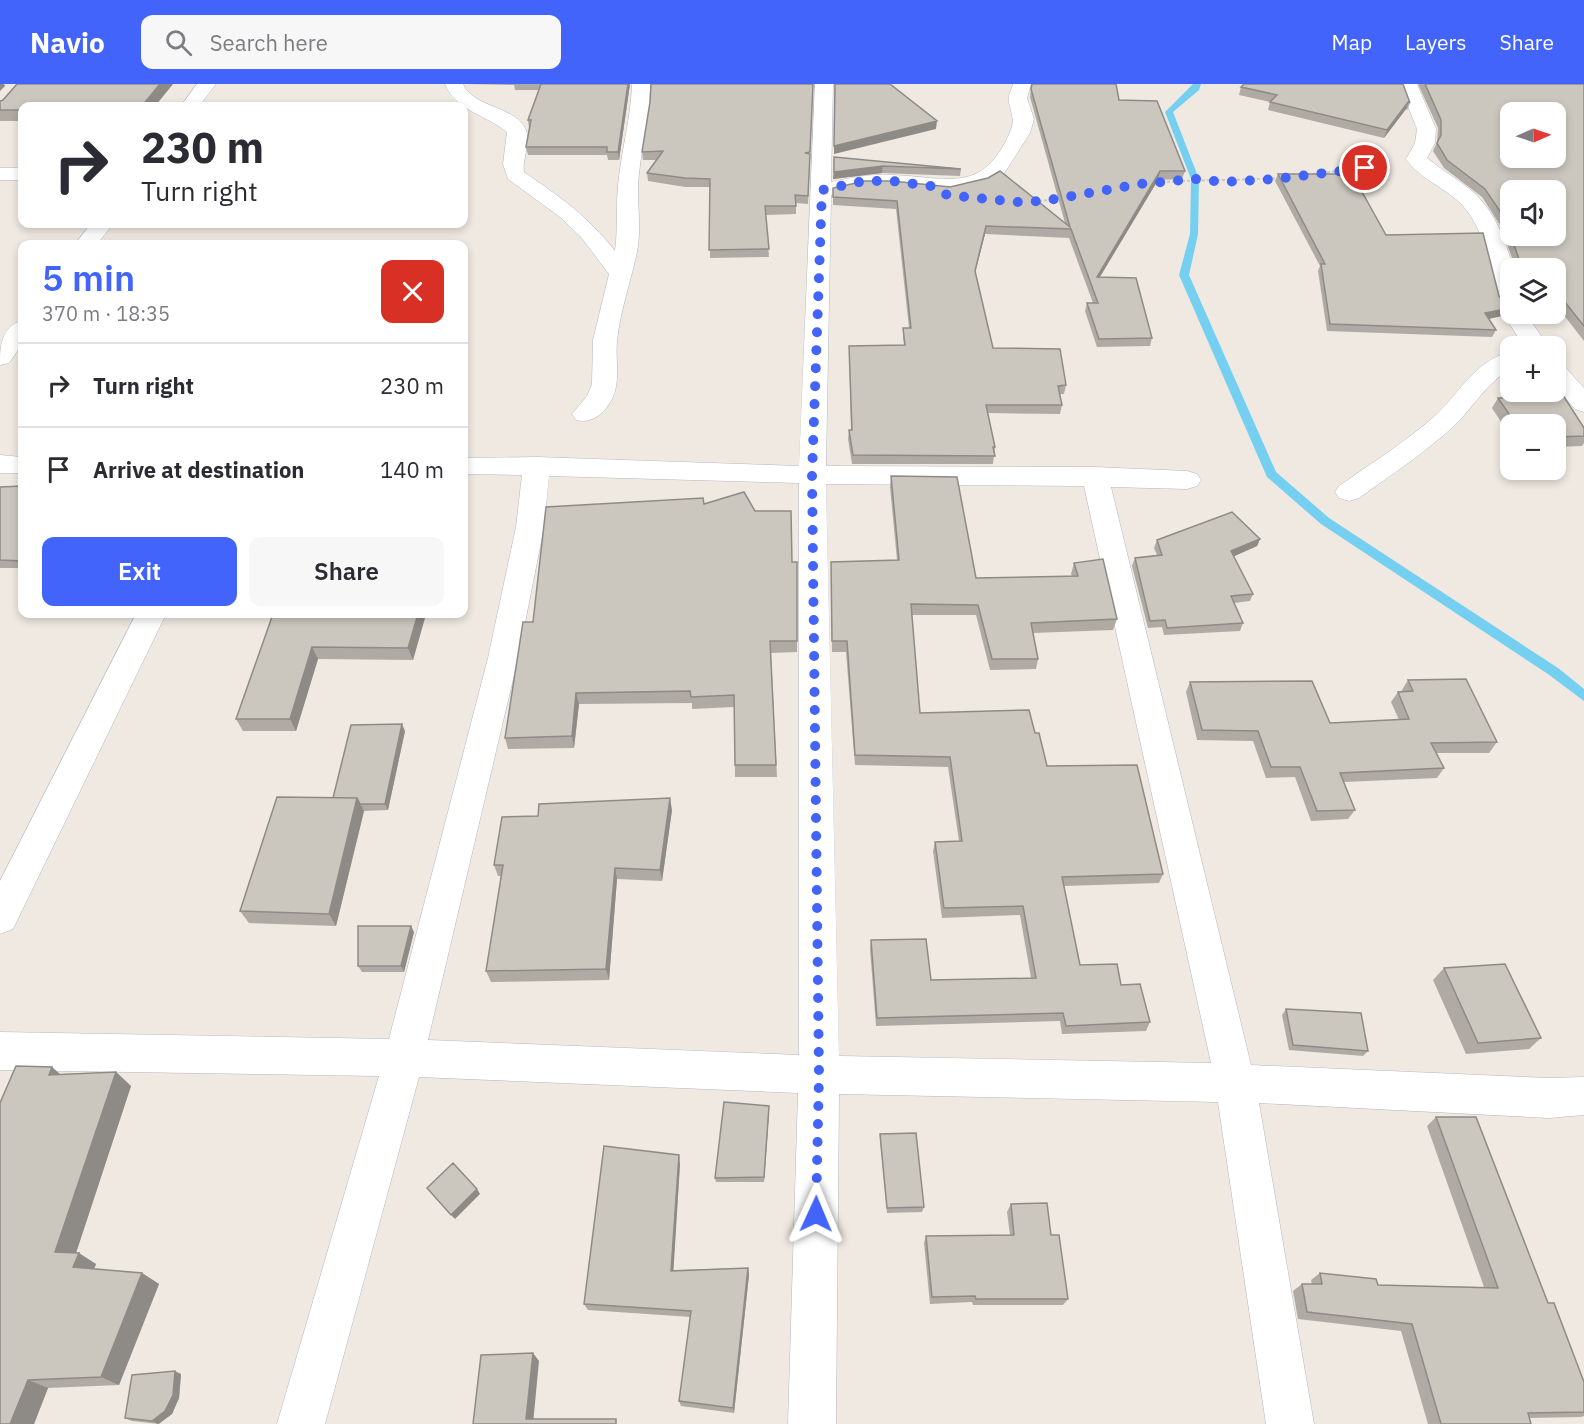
<!DOCTYPE html>
<html lang="en">
<head>
<meta charset="utf-8">
<style>
  :root { --surface:#fff; --page:#f7f7f7; --text:#2b2b33; --muted:#7c7c81; --line:#e1e1e2; --accent:#4264fb }
  body { margin:0; font-family:"IBM Plex Sans",sans-serif; background:var(--page); color:var(--text); height:100vh; display:flex; flex-direction:column; font-size:22px; white-space:nowrap }
  * { box-sizing:border-box; margin:0 }
  p { font-size:20px; color:var(--muted) }
  .icon { flex:none; width:33px; height:33px; fill:none; stroke:currentColor; stroke-width:2; stroke-linecap:round; stroke-linejoin:round }
  .map { position:relative; flex:1; overflow:hidden }
  .side { position:absolute; left:18px; top:156px; width:450px; height:378px; display:flex; flex-direction:column; background:var(--surface); border-radius:12px; box-shadow:0 3px 9px #0003 }
  .side>* { flex:none }
  .guide { position:absolute; left:18px; top:18px; width:450px; height:126px; border-radius:12px; box-shadow:0 3px 9px #0003; background:#fff; color:var(--text); overflow:hidden }
  .needle { width:39px; rotate:88deg }
  .fabs { position:absolute; left:1500px; top:18px; display:grid; gap:12px }
  .fabs a { display:grid; place-items:center; width:66px; height:66px; border-radius:12px; background:var(--surface); box-shadow:0 3px 9px #0003; font-size:30px }
  .pin { position:absolute; display:grid; place-items:center; width:51px; height:51px; color:#fff; margin:-26px; border:3px solid #fff; border-radius:50%; box-shadow:0 2px 6px #0007 }
  .me { position:absolute; width:66px; margin:-33px; rotate:1deg; stroke-linejoin:round; filter:drop-shadow(0 0 4px #0008) }
  .turn { display:flex; align-items:center; gap:21px; height:126px; padding:0 24px; font-size:27px }
  .turn .icon { width:78px; height:78px; stroke-width:2.5 }
  .turn b { display:block; font-size:42px; line-height:51px }
  .round { display:grid; place-items:center; flex:none; width:63px; height:63px; border-radius:12px; background:var(--page) }
  .head { display:flex; align-items:center; justify-content:space-between; height:102px; padding:0 24px }
  h1 { font-size:36px; font-weight:600; line-height:45px; color:var(--accent) }
  .action { display:flex; gap:12px; margin-top:auto; padding:12px 24px }
  .action a { flex:1; height:69px; border-radius:12px; background:var(--accent); color:#fff; font-size:24px; font-weight:600; line-height:69px; text-align:center }
  .action a+a { background:var(--page); color:var(--text) }
  ul { padding:0; list-style:none }
  li { display:flex; align-items:center; gap:18px; height:84px; padding:0 24px; border-top:2px solid var(--line) }
  li div { flex:1 }
  li b { display:block; font-size:22px }
  li em { font-style:normal }
  header { display:flex; align-items:center; gap:36px; box-sizing:border-box; height:84px; padding:0 30px; background:var(--accent); color:#fff }
  header strong { font-size:28px }
  nav { display:flex; gap:33px; margin-inline-start:auto; font-size:21px }
  .search { width:420px; height:54px; background:var(--page); display:flex; align-items:center; gap:15px; box-sizing:border-box; padding:0 21px; border-radius:12px; color:var(--muted); font-size:22px }
  .map>svg:first-child { display:block }
</style>
</head>
<body>
<header>
<strong>Navio</strong>
<div class="search"><svg class="icon" aria-label="search" viewBox="0 0 24 24"><circle cx="10" cy="10" r="6"/><path d="M15 15l6 6"/></svg>Search here</div>
<nav><a>Map</a><a>Layers</a><a>Share</a></nav>
</header>
<div class="map">
<svg width="1584" height="1340" viewBox="0 0 1584 1340">
  <rect width="100%" height="100%" fill="#efe9e1"/>
  <g fill="none" stroke-linecap="round" stroke-linejoin="round">
    <path fill="#75cff0" fill-rule="evenodd" d="M1193 0H1201L1199 6 1173 28 1199 95 1198 150 1189 191 1276 388 1329 434 1558 584 1584 605V617L1548 590 1321 440 1267 393 1179 191 1190 150 1191 95 1165 28Z"/>
    <defs>
      <path id="minor" d="M197 0H216L199 22H181Z
        M445 0H463C473 24 516 22 526 46 531 59 522 75 524 88 561 114 587 131 615 167 618 145 616 123 618 102 621 67 631 35 632 0H650C651 35 639 69 638 104 638 126 641 147 637 168 631 197 620 227 617 257 615 277 621 297 612 315 604 330 592 340 576 336L572 330 587 312 592 300 593 256 609 190 581 153 560 133 508 95 503 80 507 48C486 31 455 26 445 0Z
        M815 0H833L831 98C851 94 869 90 890 91 945 92 982 113 1010 48 1017 32 1008 27 1009 13 1009 9 1012 4 1013 0H1031L1027 14 1034 35 1030 49 1003 91 986 100 949 109 892 103H864L831 111 826 382 1095 383 1187 387 1197 390 1201 396 1197 402 1187 405 1111 403 1251 981 1549 994 1584 993V1031L1549 1034 1259 1019 1314 1340H1266L1218 1018 839 1010 836 1340H788L798 1009 419 993 325 1340H277L379 992 0 986V948L389 955 488 574 516 443 522 391 464 390V374L537 373 799 382ZM549 392 799 399V971L428 956 518 574 544 443ZM826 400 1084 402 1211 979 839 972Z
        M1399 0H1417L1436 45 1435 59 1427 74C1441 86 1458 95 1472 107 1495 127 1505 155 1513 184H1510V230H1526L1548 262H1524L1503 230 1507 225 1502 224 1498 219C1489 183 1486 142 1457 116 1441 102 1418 93 1406 75L1415 59 1417 45Z
        M0 84H22V96H0Z
        M91 140H113L97 160H75Z
        M22 237V260L9 279 0 281C0 263 1 242 22 237Z
        M1510 268V285C1486 300 1474 322 1455 341 1426 368 1391 391 1359 414L1349 417 1339 414 1335 408 1339 402C1372 379 1407 357 1437 330 1460 308 1476 276 1510 268Z
        M1556 281 1565 283 1584 304V328L1575 325 1556 303Z
        M0 371 22 373V389H0Z
        M136 530H166L13 845 0 850V797Z"/>
    </defs>
    <use href="#minor" stroke="#b4b7c1" stroke-width="1"/>
    <path stroke="#c9c9c9" stroke-width="2" stroke-dasharray="3 2" stroke-linecap="butt" d="M1307 91 1389 80
      M1152 99C1195 95 1236 97 1279 94
      M1034 118 1062 114"/>
    <use href="#minor" fill="#fff" fill-rule="evenodd"/>
  </g>
  <path fill="#afaba4" d="M17 0H173L155 22H22V37H0V26L3 16Z
    M466 0H630L619 76H608L607 71H528L526 63 529 44 528 36 539 6H515L514 1Z
    M813 0 808 120 796 119V130L766 131 769 173 710 174V103H685L648 97 647 89 657 76H643L642 68 650 18Z
    M1403 0 1410 19 1407 26 1406 25 1384 54 1268 26 1270 18 1239 11 1241 3Z
    M1418 0H1584V257L1556 221V184H1513L1515 182 1500 141 1482 113 1444 84 1433 67 1437 58 1438 44Z
    M1031 5 1119 16 1185 87 1182 95 1158 96 1100 193 1152 254 1150 262 1097 263 1085 227 1087 219H1093L1069 154 985 150 975 189 993 264 1066 301 1064 310H1060L1062 321 1060 330 988 329 995 363 993 380H852L848 355 849 346H851L849 262 904 261 903 253V244H909L896 125 833 121V104L1065 139 1030 13Z
    M834 73 961 85 960 92 882 89 833 95Z
    M1278 90 1386 151 1502 232 1489 235 1496 246 1492 253 1327 247 1318 187 1320 182 1275 97Z
    M1507 290 1510 291V308H1556L1584 344V359L1582 362 1556 363V340H1510V352L1492 324 1498 314H1510L1502 300Z
    M891 392 976 494 1072 492 1071 490 1074 479 1117 535 1113 546 1033 549 1038 575 1036 585 990 586 976 531H912L920 629 1035 649 1047 682 1163 790 1159 799 1064 802 1080 881 1121 901 1150 938 1146 947 1062 950 1060 937 876 942 870 865 871 856 931 896 1031 894 1020 831 942 834 933 767 935 758 959 757 948 683 855 681 846 568H832L831 478 897 476 890 403Z
    M22 402V484H0V403Z
    M704 420 755 427 792 478H797V568L771 569 777 693H735L734 623 692 625V619L579 620 574 664 508 665 505 654 533 538Z
    M1260 455 1257 462 1234 472 1253 510 1250 517 1234 519 1243 539 1240 547 1164 551 1162 543 1148 544 1132 482 1135 474 1157 471 1154 464 1157 456Z
    M273 530H426L413 576 318 575 296 647H243L236 635Z
    M1408 596 1497 658 1489 669H1436L1444 684 1437 694 1344 698 1355 726 1348 735 1311 737 1295 693 1266 694 1253 657 1197 656 1186 608 1190 598 1330 639 1399 636 1391 618 1398 608 1402 607V606Z
    M405 647 388 726 364 727 336 842 249 839 240 827 333 714Z
    M672 726 662 797 617 795 609 896 491 898 486 887 501 792H498L494 781Z
    M414 848 404 888H362L358 882Z
    M1444 884 1541 954 1529 965 1466 970 1433 896Z
    M1286 925 1368 967 1363 972 1289 966 1282 931Z
    M116 988 131 1002 76 1169 96 1180 94 1185 142 1189 159 1200 119 1301 48 1304 34 1340H0L61 990Z
    M769 1028 764 1098H716L715 1094Z
    M1436 1033 1548 1219 1584 1298V1332L1581 1333 1529 1334 1531 1340H1428L1401 1247 1298 1235 1293 1207 1302 1200H1312L1311 1196 1320 1189 1378 1201 1484 1203 1427 1042Z
    M880 1050 924 1123 922 1128 887 1129 880 1055Z
    M680 1080 673 1186 748 1184 749 1191 734 1329 681 1322 679 1317 691 1233 588 1226 584 1220Z
    M1011 1120 1051 1151 1068 1215 1063 1221H973L972 1218 930 1220 924 1159 926 1152 1010 1151 1007 1128Z
    M181 1290 179 1314 172 1330 159 1340 132 1337 125 1334Z"/>
  <path fill="#8e8b86" d="M0 0H4L5 2 0 7Z
    M160 0H173L155 22H142Z
    M628 0H630L619 76 618 68Z
    M1409 17 1406 25 1384 54 1387 46Z
    M937 37 936 45 834 70V62Z
    M883 82 882 89 833 95 834 88Z
    M1160 87 1158 96 1095 201 1097 193Z
    M986 142 985 150 973 196 975 187Z
    M1560 212 1556 221V213Z
    M1505 225 1502 232 1482 236 1485 229Z
    M1260 455 1257 462 1228 475 1231 467Z
    M418 530H426L413 576 408 564Z
    M312 563 318 575 296 647 290 635Z
    M576 609 579 620 574 664 572 652Z
    M402 640 405 647 388 726 385 720Z
    M357 714 364 727 336 842 329 830Z
    M670 714 672 726 662 797 660 786Z
    M615 784 617 795 609 896 606 885Z
    M411 842 414 848 404 888 401 882Z
    M52 983 68 997 49 991Z
    M116 988 131 1002 73 1178 55 1168Z
    M769 1022V1028L764 1098V1093Z
    M679 1071 680 1080 673 1194 671 1187Z
    M477 1105 480 1110 455 1135 451 1131Z
    M79 1169 96 1180 91 1193 73 1183Z
    M748 1184 749 1191 734 1329 733 1324Z
    M142 1189 159 1200 119 1301 101 1293Z
    M533 1269 539 1277 533 1340 526 1335Z
    M175 1287 181 1290 179 1314 172 1330 158 1340 152 1337Z
    M28 1296 48 1304 34 1340H10Z"/>
  <path fill="#cbc7bf" stroke="#8e8b86" stroke-width="1.5" fill-rule="evenodd" d="M17 0H160L142 22H22V26H0V17L3 16Z
    M541 0H628L618 68H607V63H526L531 36H528Z
    M651 0H813L810 68 805 69 810 70 808 112 795 111 796 122H765L769 165 709 166 710 95 685 94 647 89 663 67 642 68 650 18Z
    M835 0H890L937 37 834 62Z
    M1032 0H1116L1119 16 1157 17 1185 87H1160L1097 193 1136 194 1152 254 1099 255 1087 219H1098L1071 145 986 142 975 187 993 264 1060 265 1066 301 1058 302 1062 321H986L995 363H993L995 372 853 371 849 346H852L849 262 905 261 903 244H911L897 117 833 113V104L865 97H892L950 103 988 94 1000 87 1070 143 1031 5Z
    M1244 0H1403L1410 19 1409 17 1387 46 1270 18 1277 11 1241 3Z
    M1425 0H1584V242L1560 212 1556 213V184H1517V178L1519 175 1511 152H1556V106H1510V150L1504 133 1485 105 1447 76 1437 59 1441 51V36ZM1510 28H1556V74H1510Z
    M834 73 961 85 883 82 834 88Z
    M1278 90H1352L1386 151 1483 149 1499 212 1507 219 1505 225 1485 229 1496 246 1330 240 1321 180H1325Z
    M1556 306 1561 308 1584 344V352L1556 353V340H1516L1498 314H1522L1518 308H1556Z
    M891 392 957 393 976 494 1078 492 1074 479 1103 475 1117 535 1031 539 1038 575H992L978 521 911 520 920 629 1029 626 1035 649H1039L1047 682 1137 681 1163 790 1062 793 1080 881 1117 880 1121 901 1140 900 1150 938 1066 942 1063 929 877 934 871 856 926 855 931 896 1036 894 1023 822 944 824 935 758 962 757 950 673 855 671 847 557H832L831 478 899 476Z
    M22 402V477L0 476V403Z
    M744 408 755 427H791L792 478H797V557H770L776 681H735L734 611 691 613 690 607 576 609 572 652 505 654 523 538H533L546 423 703 414 704 420Z
    M1232 428 1260 455 1231 467 1253 510 1231 512 1243 539 1167 544 1165 536 1150 537 1135 474 1162 471 1157 456Z
    M273 530H418L408 564 312 563 290 635H236Z
    M1466 595 1497 658 1431 659 1444 684 1340 689 1355 726 1317 727 1300 683H1271L1258 647 1202 646 1190 598 1312 597 1330 639 1409 635 1398 608 1413 607 1408 596Z
    M402 640 385 720H360L357 714H333L351 641Z
    M277 713 357 714 329 830 240 827Z
    M670 714 660 786 615 784 606 885 486 887 503 781H494L502 733 538 732 539 720Z
    M358 842H411L401 882H358Z
    M1505 880 1541 954 1478 959 1444 884Z
    M1286 925 1361 929 1368 967 1293 961Z
    M16 982 52 983 49 991 116 988 55 1168 79 1169 73 1183 142 1189 101 1293 28 1296 10 1340H0V1019Z
    M724 1018 769 1022 764 1093 715 1094Z
    M1436 1033H1476L1548 1219H1554L1584 1298V1328L1528 1329 1531 1340H1441L1412 1240 1307 1228 1302 1200H1322L1320 1189 1376 1195 1378 1201 1498 1204Z
    M916 1049 924 1123 887 1124 880 1050Z
    M604 1062 679 1071 671 1187 748 1184 733 1324 679 1317 691 1227 584 1220Z
    M453 1079 477 1105 451 1131 427 1104Z
    M1047 1119 1051 1151H1059L1068 1215H976L975 1212 932 1213 926 1152 1014 1151 1011 1120Z
    M533 1269 526 1335H616V1340H473L481 1271Z
    M175 1287 173 1311 165 1327 152 1337 125 1334 132 1291Z"/>
  <g fill="none" stroke-linecap="round" stroke-linejoin="round">
    <path stroke="#4264fb" stroke-width="10" stroke-dasharray="0 18" d="M816 1130 819 991 812 391 822 106 864 97H892L931 102 947 111 1018 118 1044 117 1140 100 1195 95 1224 98 1276 95 1365 84"/>
  </g>
</svg>
<div class="fabs">
<a><svg class="needle" viewBox="-14 -14 28 28"><path d="M0-13l5 13h-10z" fill="#e53935"/><path d="M0 13l5-13h-10z" fill="#7c7c81"/></svg></a>
<a><svg class="icon" aria-label="sound" viewBox="0 0 24 24"><path d="M4 9h4l5-4v14l-5-4H4zM17 9q2 3 0 6"/></svg></a>
<a><svg class="icon" aria-label="layers" viewBox="0 0 24 24"><path d="M12 4l9 5-9 5-9-5zM3 14l9 5 9-5"/></svg></a>
<a>+</a>
<a>−</a>
</div>
<div class="pin" style="left:1365px;top:84px;background:#d93025"><svg class="icon" aria-label="arrive" viewBox="0 0 24 24"><path d="M6 21V4h12l-3 4 3 4H6"/></svg></div>
<svg class="me" style="left:816px;top:1130px" viewBox="-20 -20 40 40"><path d="M0-17L14 15 0 8-14 15z" fill="#4264fb" stroke="#fff" stroke-width="4"/></svg>
<div class="guide">
<div class="turn"><svg class="icon" aria-label="right" viewBox="0 0 24 24"><path d="M7 20v-9h11M14 6l5 5-5 5"/></svg><div><b>230 m</b>Turn right</div></div>
</div>
<section class="side">
<div class="head"><div><h1>5 min</h1><p>370 m · 18:35</p></div><a class="round" style="background:#d93025;color:#fff"><svg class="icon" aria-label="close" viewBox="0 0 24 24"><path d="M6 6l12 12M18 6L6 18"/></svg></a></div>
<ul>
<li><svg class="icon" aria-label="right" viewBox="0 0 24 24"><path d="M7 20v-9h11M14 6l5 5-5 5"/></svg><div><b>Turn right</b></div><em>230 m</em></li>
<li><svg class="icon" aria-label="arrive" viewBox="0 0 24 24"><path d="M6 21V4h12l-3 4 3 4H6"/></svg><div><b>Arrive at destination</b></div><em>140 m</em></li>
</ul>
<div class="action"><a>Exit</a><a>Share</a></div>
</section>
</div>
</body>
</html>
